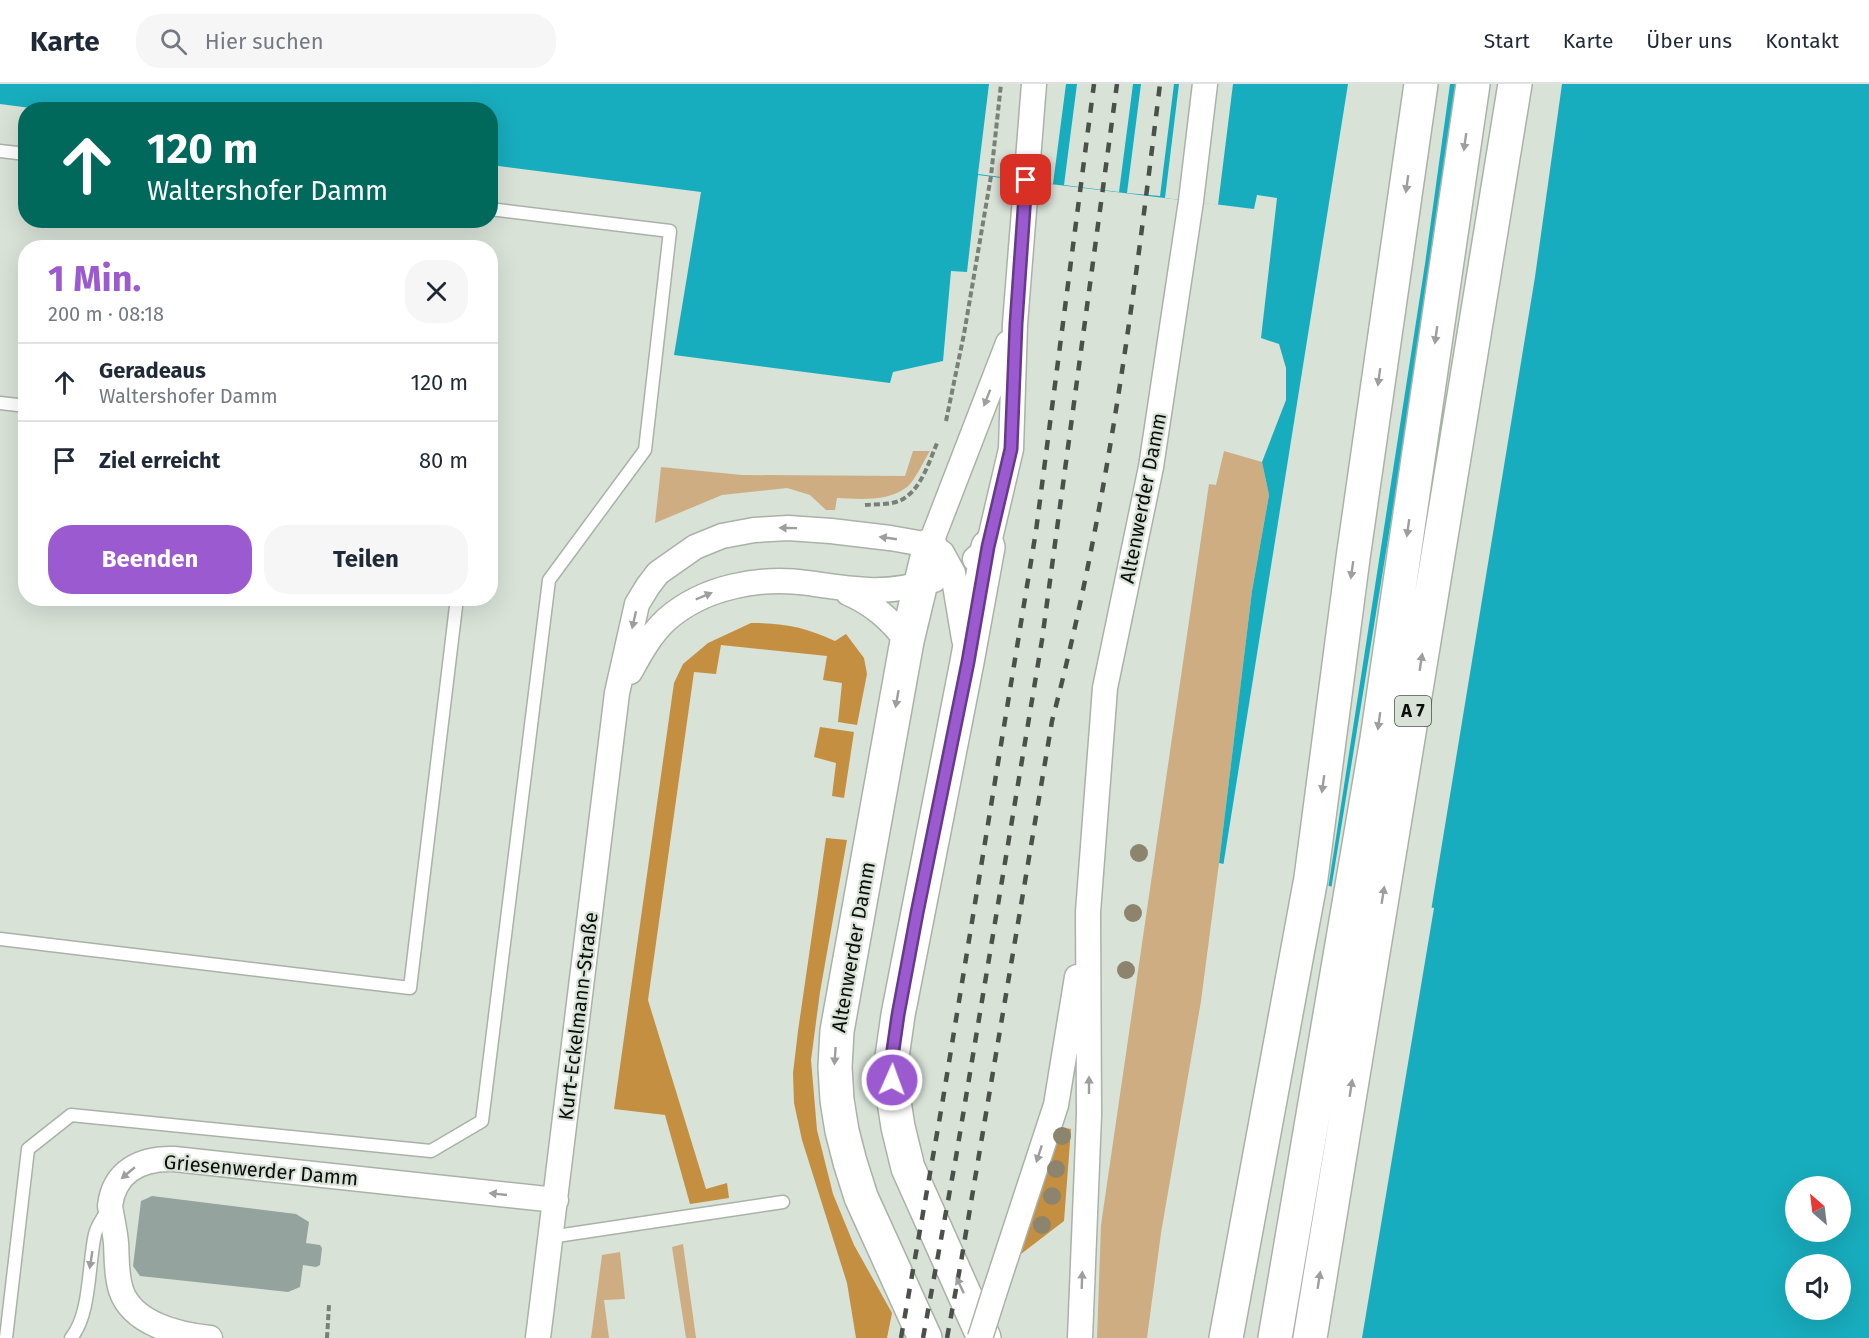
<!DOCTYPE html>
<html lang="de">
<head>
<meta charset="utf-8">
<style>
  :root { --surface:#fff; --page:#f6f6f7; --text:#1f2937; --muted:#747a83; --line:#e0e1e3; --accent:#9c5ad0 }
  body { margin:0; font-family:"Fira Sans",sans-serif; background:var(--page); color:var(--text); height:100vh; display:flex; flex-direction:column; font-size:22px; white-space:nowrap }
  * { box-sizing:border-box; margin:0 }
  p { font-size:20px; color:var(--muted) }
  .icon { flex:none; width:33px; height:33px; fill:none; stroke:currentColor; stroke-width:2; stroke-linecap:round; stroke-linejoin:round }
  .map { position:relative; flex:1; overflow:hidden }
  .drawer { position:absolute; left:18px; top:156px; width:480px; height:366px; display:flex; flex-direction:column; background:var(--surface); border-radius:24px; box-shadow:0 6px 24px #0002 }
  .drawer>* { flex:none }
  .top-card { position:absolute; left:18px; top:18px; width:480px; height:126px; border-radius:24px; box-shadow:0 6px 24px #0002; background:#00695c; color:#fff; overflow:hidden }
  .needle { width:39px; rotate:332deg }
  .fabs { position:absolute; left:1785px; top:1092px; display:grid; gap:12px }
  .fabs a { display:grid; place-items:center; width:66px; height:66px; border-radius:50%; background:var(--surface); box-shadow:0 6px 24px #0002; font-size:30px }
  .pin { position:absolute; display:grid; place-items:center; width:51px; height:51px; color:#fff; margin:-26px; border-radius:12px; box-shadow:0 3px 9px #0006 }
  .me { position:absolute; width:66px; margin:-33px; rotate:2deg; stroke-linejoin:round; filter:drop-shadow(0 0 4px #0008) }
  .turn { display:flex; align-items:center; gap:21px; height:126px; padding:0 30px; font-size:27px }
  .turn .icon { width:78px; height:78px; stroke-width:2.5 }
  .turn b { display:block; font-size:42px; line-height:51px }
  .round { display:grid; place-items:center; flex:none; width:63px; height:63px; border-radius:24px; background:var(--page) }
  .headline { display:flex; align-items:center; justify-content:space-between; height:102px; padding:0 30px }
  h1 { font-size:36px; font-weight:700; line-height:45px; color:var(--accent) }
  .primary-button { display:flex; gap:12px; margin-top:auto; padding:12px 30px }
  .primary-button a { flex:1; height:69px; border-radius:24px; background:var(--accent); color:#fff; font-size:24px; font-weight:700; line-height:69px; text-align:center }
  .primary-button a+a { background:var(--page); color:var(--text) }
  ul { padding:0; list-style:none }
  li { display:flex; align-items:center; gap:18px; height:78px; padding:0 30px; border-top:2px solid var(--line) }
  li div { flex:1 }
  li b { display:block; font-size:22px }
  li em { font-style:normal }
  header { display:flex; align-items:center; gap:36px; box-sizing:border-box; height:84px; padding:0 30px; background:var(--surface); border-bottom:2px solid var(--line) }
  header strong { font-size:28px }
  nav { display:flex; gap:33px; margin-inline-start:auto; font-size:21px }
  .search { width:420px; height:54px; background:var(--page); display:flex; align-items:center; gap:15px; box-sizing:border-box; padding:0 21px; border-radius:24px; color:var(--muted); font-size:22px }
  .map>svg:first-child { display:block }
</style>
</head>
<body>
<header>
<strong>Karte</strong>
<div class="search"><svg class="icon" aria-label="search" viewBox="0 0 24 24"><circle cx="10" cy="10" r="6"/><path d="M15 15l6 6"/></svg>Hier suchen</div>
<nav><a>Start</a><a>Karte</a><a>Über uns</a><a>Kontakt</a></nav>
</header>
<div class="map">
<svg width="1869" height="1254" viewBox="0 0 1869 1254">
  <rect width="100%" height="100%" fill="#d8e2d7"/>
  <path fill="#cead82" d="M913 367H930C924 376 915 397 907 403 888 418 859 415 837 414L835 426H826L810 411 787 404 722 411 655 439 661 383 742 391 905 392Z
    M1224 367 1262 378 1269 411 1252 507 1219 779 1201 917 1161 1149 1147 1254H1097L1101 1141 1209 400 1216 401Z
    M683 1160 696 1254H686L672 1163Z
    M620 1168 625 1215 604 1216 609 1254H591L602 1171Z"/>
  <path fill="#c48f41" d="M751 539C784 539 805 543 835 557L846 550 864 574 867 590 857 641 838 638 842 599 823 596 827 572 721 561 716 590 694 588 648 916 706 1105 727 1099 729 1114 690 1120 665 1031 614 1025 674 599 683 580 708 559Z
    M820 643 854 648 844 714 832 712 836 679 814 673Z
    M826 754 847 756 820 908 811 976 817 1046 833 1110 854 1161 892 1229 887 1254H856L847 1199 802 1056 794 1019 793 989 798 947Z
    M1059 1043 1071 1045 1064 1137 1021 1170Z"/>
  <path fill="#18adbe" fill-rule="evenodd" d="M0 0H1869V1254H1362L1434 824 1219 779 1252 507 1269 411 1262 378 1286 316V284L1279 260 1261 254 1277 114 1257 111 1254 125 978 91 967 188 951 187 943 277 893 288 890 299 674 271 701 108 491 81 490 26H46L0 20ZM1796 1102H1840V1148H1796ZM1796 1180H1840V1226H1796Z"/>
  <path fill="#d8e2d7" d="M989 0H1066L1053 100 978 90Z
    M1077 0H1133L1119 108 1064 101Z
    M1141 0H1174L1160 112 1127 109Z
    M1179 0H1233L1218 121 1165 114Z
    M1348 0H1450L1425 180 1328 805 1223 783Z
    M1457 0H1562L1535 193 1431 827 1364 1221 1431 826 1331 806 1433 179Z"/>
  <path fill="#95a39f" d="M152 1112 296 1130 309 1138 306 1159 320 1161 322 1164 320 1181 316 1183 303 1181 300 1203 288 1208 140 1192 133 1182 141 1117Z"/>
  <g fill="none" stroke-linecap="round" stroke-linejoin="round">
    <defs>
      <path id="lane" d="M0 67 26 70
        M0 319 26 322
        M0 855 410 904 457 514
        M550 1153 783 1118
        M6 1254 28 1065 71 1031 431 1067 482 1037 549 496 645 366 670 147 490 125
        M71 1254C91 1230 88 1181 95 1150 97 1142 103 1133 108 1126"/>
      <path id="street" d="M930 461 1008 259
        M975 475 988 463 1011 365 1015 240 1034 0
        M848 509C873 520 890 535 907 557
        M630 588C640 570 650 551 666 536 703 503 760 492 808 499 854 506 888 512 934 496
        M994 1210 1056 1021 1077 893
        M210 1254C179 1251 132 1240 121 1206 116 1191 117 1175 116 1159 115 1147 112 1135 110 1122 114 1087 141 1074 174 1075L556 1116
        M538 1254 617 609 637 520 648 502 658 489 695 463 722 452 754 446 788 444 831 447 890 454 930 461 942 469 953 489 964 555
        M1080 1254 1089 1031 1088 828 1105 604 1151 383 1191 117 1205 0"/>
      <path id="secondary" d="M925 1254 861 1113 850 1078 842 1047 837 1016 835 983 837 947 907 557 930 461
        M984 1254 908 1084 898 1043 893 1011 891 980 898 931 967 578 988 463"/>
      <path id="highway" d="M1226 1254 1311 794 1353 474 1421 0
        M1275 1254 1377 655 1473 0
        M1310 1254 1515 0"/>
    </defs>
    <use href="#lane" stroke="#aab2a8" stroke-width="15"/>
    <use href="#street" stroke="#aab2a8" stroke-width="27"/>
    <use href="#secondary" stroke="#aab2a8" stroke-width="36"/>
    <use href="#highway" stroke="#aab2a8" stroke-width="36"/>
    <path stroke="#798078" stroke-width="4" stroke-dasharray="6 3" stroke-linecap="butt" d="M946 337 964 250 991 92 1001 0
      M865 421C876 420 889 421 899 417 921 408 929 377 938 357
      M327 1254 329 1221"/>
    <use href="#lane" stroke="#fff" stroke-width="12"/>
    <use href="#street" stroke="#fff" stroke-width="24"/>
    <use href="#secondary" stroke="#fff" stroke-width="33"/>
    <use href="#highway" stroke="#fff" stroke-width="33"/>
    <path stroke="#4b504a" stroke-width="4.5" stroke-dasharray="10 10" stroke-linecap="butt" d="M901 1254 942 1021 1036 447 1094 0
      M923 1254 956 1073 1042 556 1117 0
      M947 1254 961 1178 1052 637C1107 429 1134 213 1160 0"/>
    <defs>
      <path id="street-bridge" d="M980 1254 994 1210"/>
    </defs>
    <use href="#street-bridge" stroke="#aab2a8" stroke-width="27" stroke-linecap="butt"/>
    <use href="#street-bridge" stroke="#fff" stroke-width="24"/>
  </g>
  <g fill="#8d846d">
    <circle cx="1139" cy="769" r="9"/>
    <circle cx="1133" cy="829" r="9"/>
    <circle cx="1126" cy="886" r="9"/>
    <circle cx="1062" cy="1052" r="9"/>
    <circle cx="1056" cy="1085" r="9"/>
    <circle cx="1052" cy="1112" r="9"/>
    <circle cx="1042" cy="1141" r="9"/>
  </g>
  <defs><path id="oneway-solid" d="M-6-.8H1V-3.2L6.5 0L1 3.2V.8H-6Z" transform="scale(1.5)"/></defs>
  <g fill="#9d9e9d">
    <use href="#oneway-solid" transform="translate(1465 58) rotate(98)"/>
    <use href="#oneway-solid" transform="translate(1407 100) rotate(98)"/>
    <use href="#oneway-solid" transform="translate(1436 251) rotate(98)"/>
    <use href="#oneway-solid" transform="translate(1379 293) rotate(98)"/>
    <use href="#oneway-solid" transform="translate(987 314) rotate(111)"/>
    <use href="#oneway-solid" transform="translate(788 444) rotate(-179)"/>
    <use href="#oneway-solid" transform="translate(1408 444) rotate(98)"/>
    <use href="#oneway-solid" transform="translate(888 454) rotate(-172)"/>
    <use href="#oneway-solid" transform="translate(1352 486) rotate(98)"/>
    <use href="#oneway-solid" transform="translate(704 512) rotate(-23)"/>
    <use href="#oneway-solid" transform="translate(634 536) rotate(103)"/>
    <use href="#oneway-solid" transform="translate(1421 578) rotate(-81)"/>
    <use href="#oneway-solid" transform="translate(897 615) rotate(100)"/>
    <use href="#oneway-solid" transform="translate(1379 637) rotate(98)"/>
    <use href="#oneway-solid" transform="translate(1323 700) rotate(98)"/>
    <use href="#oneway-solid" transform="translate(1383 811) rotate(-81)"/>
    <use href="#oneway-solid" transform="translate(835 972) rotate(94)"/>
    <use href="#oneway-solid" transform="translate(1089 1001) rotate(-90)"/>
    <use href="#oneway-solid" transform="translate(1351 1004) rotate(-81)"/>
    <use href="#oneway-solid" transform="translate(1039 1070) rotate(108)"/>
    <use href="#oneway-solid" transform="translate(128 1089) rotate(140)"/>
    <use href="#oneway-solid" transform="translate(498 1110) rotate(-174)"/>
    <use href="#oneway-solid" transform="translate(91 1176) rotate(99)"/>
    <use href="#oneway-solid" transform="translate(1082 1196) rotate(-88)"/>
    <use href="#oneway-solid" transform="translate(1319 1196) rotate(-81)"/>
    <use href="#oneway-solid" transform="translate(960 1201) rotate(-115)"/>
  </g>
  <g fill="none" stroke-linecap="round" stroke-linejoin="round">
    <defs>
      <path id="route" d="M892 996 891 980 898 931 917 829 968 578 988 463 1011 365 1016 240 1026 96"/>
    </defs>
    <use href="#route" stroke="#653a87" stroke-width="15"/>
    <use href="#route" stroke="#9c5ad0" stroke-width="10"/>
  </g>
  <g text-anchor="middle" stroke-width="4.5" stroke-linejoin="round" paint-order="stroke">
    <rect fill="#d8e2d7" stroke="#484d47" stroke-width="1.5" x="1395" y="612" width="36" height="30" rx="4.5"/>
    <g font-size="18" font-weight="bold" fill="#0a0d09">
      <text x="1413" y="633">A 7</text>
    </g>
    <g font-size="20" fill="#0a0d09" stroke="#d8e2d7">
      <text transform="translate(1143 414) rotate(-79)" y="7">Altenwerder Damm</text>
      <text transform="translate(853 863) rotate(-80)" y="7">Altenwerder Damm</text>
      <text transform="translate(578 932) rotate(-83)" y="7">Kurt-Eckelmann-Straße</text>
      <text transform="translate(261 1086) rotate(5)" y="7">Griesenwerder Damm</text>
    </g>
  </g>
</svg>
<div class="fabs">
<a><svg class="needle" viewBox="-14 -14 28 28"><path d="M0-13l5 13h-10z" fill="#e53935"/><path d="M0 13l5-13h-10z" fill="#747a83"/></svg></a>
<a><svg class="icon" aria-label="sound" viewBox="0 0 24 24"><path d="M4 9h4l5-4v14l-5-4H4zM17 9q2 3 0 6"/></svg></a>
</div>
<div class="pin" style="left:1026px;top:96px;background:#d93025"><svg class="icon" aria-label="arrive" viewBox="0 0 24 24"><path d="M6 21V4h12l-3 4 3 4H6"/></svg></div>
<svg class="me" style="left:892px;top:996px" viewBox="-20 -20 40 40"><circle r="17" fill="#9c5ad0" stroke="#fff" stroke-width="3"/><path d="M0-11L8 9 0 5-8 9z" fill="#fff"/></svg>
<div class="top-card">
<div class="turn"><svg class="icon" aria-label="ahead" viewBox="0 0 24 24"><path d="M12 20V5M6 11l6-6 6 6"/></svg><div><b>120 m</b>Waltershofer Damm</div></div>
</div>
<section class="drawer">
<div class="headline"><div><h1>1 Min.</h1><p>200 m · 08:18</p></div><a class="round"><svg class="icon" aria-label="close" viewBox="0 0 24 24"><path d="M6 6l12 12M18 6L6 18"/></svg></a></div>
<ul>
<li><svg class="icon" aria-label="ahead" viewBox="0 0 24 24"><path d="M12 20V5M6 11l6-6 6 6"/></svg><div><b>Geradeaus</b><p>Waltershofer Damm</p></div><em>120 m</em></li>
<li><svg class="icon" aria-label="arrive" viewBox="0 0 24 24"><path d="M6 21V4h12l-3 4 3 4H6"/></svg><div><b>Ziel erreicht</b></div><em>80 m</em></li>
</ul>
<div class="primary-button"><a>Beenden</a><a>Teilen</a></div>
</section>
</div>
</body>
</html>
